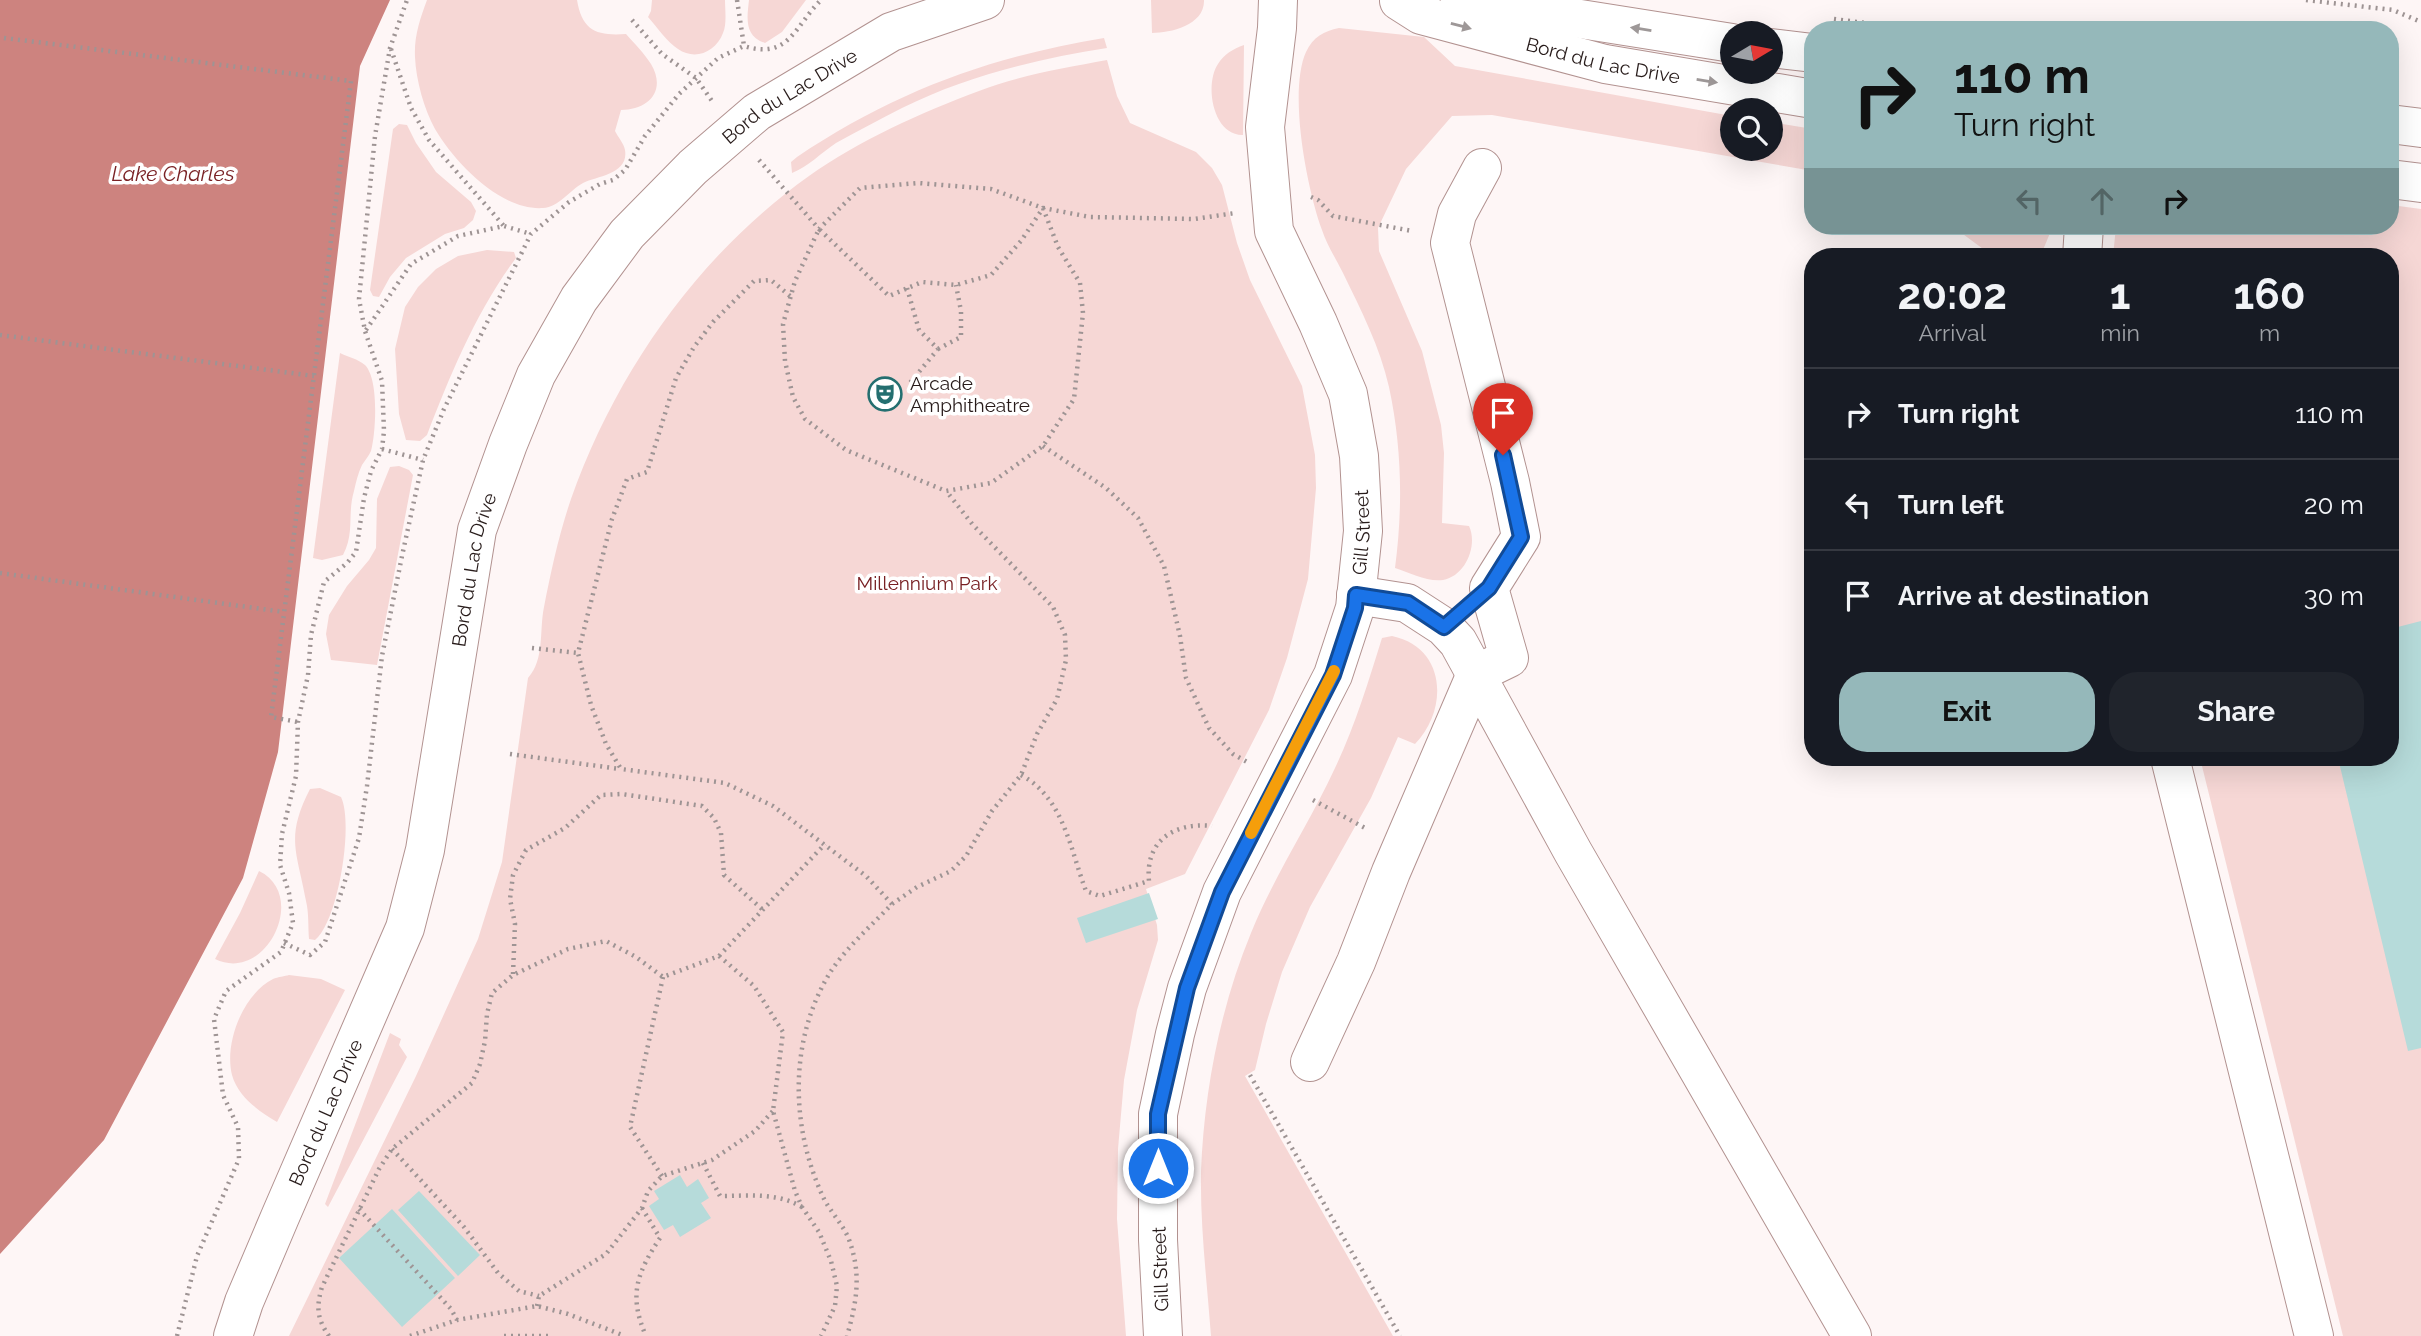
<!DOCTYPE html>
<html lang="en">
<head>
<meta charset="utf-8">
<style>
  :root { --surface:#171b24; --page:#20242c; --text:#f1f3f6; --muted:#9ea1a6; --line:#363941; --accent:#95b8ba }
  body { margin:0; font-family:Raleway,sans-serif; background:var(--page); color:var(--text); height:100vh; display:flex; flex-direction:column; font-size:26px; white-space:nowrap }
  * { box-sizing:border-box; margin:0 }
  p { font-size:23px; color:var(--muted) }
  .icon { flex:none; width:38px; height:38px; fill:none; stroke:currentColor; stroke-width:2; stroke-linecap:round; stroke-linejoin:round }
  .map { position:relative; flex:1; overflow:hidden }
  .drawer { position:absolute; left:1804px; top:248px; width:595px; height:518px; display:flex; flex-direction:column; background:var(--surface); border-radius:28px; box-shadow:0 7px 28px #0002 }
  .drawer>* { flex:none }
  .guide { position:absolute; left:1804px; top:21px; width:595px; height:214px; border-radius:28px; box-shadow:0 7px 28px #0002; background:#95b8ba; color:#111; overflow:hidden }
  .needle { width:46px; rotate:80deg }
  .controls { position:absolute; left:1720px; top:21px; display:grid; gap:14px }
  .controls a { display:grid; place-items:center; width:63px; height:63px; border-radius:50%; background:var(--surface); box-shadow:0 7px 28px #0002; font-size:35px }
  .pin { position:absolute; display:grid; place-items:center; width:60px; height:60px; color:#fff; margin:-72px -30px; border-radius:50% 50% 50% 0; rotate:-45deg; box-shadow:0 0 7px #0007 }
  .pin .icon { rotate:45deg }
  .me { position:absolute; width:77px; margin:-38px; rotate:0deg; stroke-linejoin:round; filter:drop-shadow(0 0 5px #0008) }
  .turn { display:flex; align-items:center; gap:24px; height:147px; padding:0 35px; font-size:32px }
  .turn .icon { width:91px; height:91px; stroke-width:2.5 }
  .turn b { display:block; font-size:49px; line-height:60px }
  .lanes { display:flex; align-items:center; height:66px; padding:0 35px; background:#0003; justify-content:center; gap:35px; direction:ltr }
  .lanes .off { opacity:.35 }
  .eta { display:flex; justify-content:space-evenly; align-items:center; height:119px; text-align:center }
  .eta b { font-size:42px; font-weight:700; line-height:49px }
  .primary-button { display:flex; gap:14px; margin-top:auto; padding:14px 35px }
  .primary-button a { flex:1; height:80px; border-radius:28px; background:var(--accent); color:#111; font-size:28px; font-weight:700; line-height:80px; text-align:center }
  .primary-button a+a { background:var(--page); color:var(--text) }
  ul { padding:0; list-style:none }
  li { display:flex; align-items:center; gap:21px; height:91px; padding:0 35px; border-top:2px solid var(--line) }
  li div { flex:1 }
  li b { display:block; font-size:26px }
  li em { font-style:normal }
  .map>svg:first-child { display:block }
</style>
</head>
<body>
<div class="map">
<svg width="2421" height="1336" viewBox="0 0 2421 1336">
  <rect width="100%" height="100%" fill="#fef6f6"/>
  <path fill="#f6d7d5" d="M427 0H577C582 31 597 36 626 34 634 43 644 53 651 64 667 91 648 110 621 110L615 131C618 137 624 144 625 150 629 174 598 176 583 183 570 190 559 207 543 208 501 211 455 163 435 129 424 109 416 80 415 57 414 36 420 19 427 0Z
    M652 0H725C725 10 727 24 723 33 716 52 695 61 678 49 667 42 657 27 648 17L651 11Z
    M749 0H806L782 32 765 43C744 36 747 18 749 0Z
    M1151 0H1204C1205 25 1171 33 1152 33Z
    M1339 28 1424 37 1455 66 1732 116V149H1771V122L1813 129V171L1492 115 1452 116 1406 169 1378 228 1379 251 1422 351 1441 425 1444 453 1442 523 1469 526C1478 545 1466 576 1443 580 1427 582 1410 573 1395 568 1403 507 1402 448 1389 387 1380 347 1361 310 1343 273 1336 259 1327 245 1322 230 1307 189 1288 92 1306 52 1313 37 1324 31 1339 28Z
    M1104 38 1107 48C1037 59 966 76 902 108 880 119 858 131 836 143 822 152 808 167 792 173L791 162 797 157C894 92 989 57 1104 38Z
    M1244 45 1243 135C1213 136 1204 85 1218 64 1224 54 1233 49 1244 45Z
    M1107 60 1117 96 1130 123 1196 152 1212 168 1222 185 1237 243 1250 280 1302 386 1315 455 1316 488 1308 579 1287 658 1269 710 1185 874 1146 889 1157 925 1158 940 1137 1010 1124 1080 1118 1149 1117 1219 1126 1336H289L416 1076 478 939 502 862 528 678C545 659 539 631 544 607 551 571 559 534 571 499 616 372 698 255 809 176 858 141 922 112 979 91 1020 75 1065 68 1107 60Z
    M399 124 407 125 416 143 436 172 471 202 476 211 473 220 464 228 445 234 406 258 390 277 379 297 373 296 370 290 393 129Z
    M2391 205 2421 209V1336H2343L2200 758H2390V257H2113L2116 226H2390Z
    M1955 226H2053L2040 257H1994L1956 229Z
    M487 250 514 252 516 258C477 310 450 375 427 435L420 441 406 440 399 414 395 349 405 307 418 287 436 269 458 256Z
    M340 353C348 357 358 359 365 365 379 379 376 432 371 451 369 456 365 460 362 465 358 473 356 482 354 491 347 515 355 532 343 555L322 560 313 558Z
    M399 466 409 470 413 475 377 665 331 660 326 634 329 615 347 586 369 560 376 548 377 499 390 467Z
    M1392 636C1446 647 1449 709 1415 744L1398 737 1371 798 1310 907 1282 972 1266 1024 1255 1070 1245 1076 1393 1336H1211C1207 1282 1200 1226 1201 1172 1204 1092 1220 1008 1251 933 1274 876 1309 824 1335 768 1355 726 1368 683 1382 638Z
    M320 788 341 797C354 824 338 922 315 940L309 939C308 927 309 913 306 901 297 851 285 838 310 789Z
    M259 871C309 895 266 984 215 959L240 913Z
    M289 975 321 979 345 990 277 1122C259 1111 238 1097 232 1075 224 1043 243 994 273 979 278 977 285 976 289 975Z
    M390 1033 401 1039 399 1045 407 1057 328 1207 325 1204Z"/>
  <path fill="#cd837f" d="M0 0H390L360 66 278 752 243 878 104 1140 0 1254Z"/>
  <path fill="#b6dbda" d="M2421 621V1048L2408 1051 2338 758H2390V629Z
    M1149 893 1158 919 1086 943 1077 918Z
    M680 1175 687 1187 698 1179 709 1198 701 1203 711 1218 680 1237 673 1225 664 1230 649 1206 659 1199 654 1191Z
    M419 1191 480 1255 458 1276 398 1210Z
    M392 1209 455 1278 402 1327 339 1258Z"/>
  <g fill="none" stroke-linecap="round" stroke-linejoin="round">
    <defs>
      <g id="minor">
        <path d="M1460 0 1732 43"/>
        <path id="s1" d="M1399 1 1421 15 1605 64 1813 99"/>
        <path d="M1771 48 1813 53"/>
        <path d="M2390 124 2421 128"/>
        <path d="M2390 179 2421 183"/>
        <path d="M2082 257 2084 226"/>
        <path d="M1356 595 1407 603 1444 627 1458 642 1573 852 1852 1336"/>
        <path d="M2170 758 2314 1336"/>
        <path d="M1310 1062 1356 962 1391 872 1476 674 1509 658 1489 588 1521 537 1510 482 1450 243 1457 214 1482 168"/>
        <path id="s2" d="M233 1336 244 1302 280 1217 405 928 425 850 477 530 508 444 536 375 579 299 627 234 693 167 757 112 891 32 985 0"/>
        <path id="s3" d="M1163 1336 1158 1240V1114L1175 1034 1187 988 1222 892 1333 675 1355 608 1363 531 1359 456 1348 394 1318 323 1274 231 1265 127 1277 28 1278 0"/>
      </g>
    </defs>
    <use href="#minor" stroke="#b29290" stroke-width="40"/>
    <path stroke="#9e9494" stroke-width="4.5" stroke-dasharray="2 5" stroke-linecap="butt" d="M737 0 744 46
      M2306 0 2393 10 2421 22
      M1834 19 1920 30
      M632 20 662 54 696 78 712 101
      M4 38 351 81 271 717 298 722
      M391 49 411 108 429 140 504 226
      M759 160 819 229 860 188 918 183 991 189 1043 208 1090 217 1194 219 1235 213
      M1311 197 1318 200 1333 216 1412 231
      M1043 208 1058 247 1080 283 1083 313 1074 399 1043 446 991 483 946 491 846 450 805 419 793 397 785 361 783 324 795 281 819 229 889 296 922 282 956 285 991 275 1021 241Z
      M907 288 919 330 938 349 909 384
      M790 296 771 280 754 281 713 322 694 347 676 378 647 472 627 479 612 519 578 653 591 705 606 744 621 769 725 783 773 806 866 876 892 904C872 925 847 947 831 971 788 1040 790 1129 825 1201 832 1213 842 1224 848 1237 862 1273 857 1301 847 1336
      M366 330 411 264 458 236 504 226 531 234
      M0 335 314 376
      M938 349 961 337V311L956 285
      M1043 446 1106 488 1138 518 1164 566 1180 636 1186 678 1209 728 1233 754 1247 762
      M382 449 423 460
      M0 573 284 612
      M532 648 578 653
      M510 754 620 769
      M1021 775C1064 798 1070 849 1086 891L1100 896 1149 881C1145 841 1174 822 1212 826
      M1313 800 1367 829
      M892 904 917 887 951 871 966 856 992 811 1021 775 1037 734 1057 699 1066 660 1065 635 1053 607 973 525 947 492
      M284 943 310 955 325 942 359 838 367 786 382 656 402 556 423 460 444 409 531 234 569 202 600 184 613 180 625 170 645 136 679 94 718 58 744 46C789 60 794 27 821 0
      M719 956 754 986 783 1032 773 1111 795 1191 802 1207 819 1232 831 1261 837 1286 835 1306 821 1336
      M513 974 515 924 510 899 513 875 526 850 565 828 601 795 622 794 702 806 714 818 721 833 724 875 763 910
      M1250 1075 1400 1336
      M392 1149 464 1227 498 1273 519 1291 539 1296
      M703 1163 720 1196C749 1196 776 1192 802 1207
      M662 1176 630 1127 663 977
      M642 1208 660 1238C637 1273 628 1295 646 1336
      M359 1209 451 1309 457 1320
      M537 1306 539 1296 606 1254 642 1208 648 1191 662 1176 712 1160 755 1131 773 1111
      M177 1336 197 1256 239 1159 238 1127 223 1095 214 1019 226 991 281 952 293 923 289 893 280 865 282 834 296 776 298 722 308 675 311 635 324 582 347 563 356 552 364 498 371 471 382 449 384 431 382 381 365 331 359 299 375 136 390 48 407 0
      M329 1336C317 1319 316 1307 322 1287L379 1169 392 1149 472 1083 480 1064 485 1041 487 1014 492 993 513 975 568 949 606 941 636 957 663 977 719 956 825 844
      M410 1336 457 1320 537 1306 568 1314 625 1336
      M504 1336H551"/>
    <use href="#minor" stroke="#fff" stroke-width="38"/>
  </g>
  <defs><path id="oneway-solid" d="M-6-.8H1V-3.2L6.5 0L1 3.2V.8H-6Z" transform="scale(1.75)"/></defs>
  <g fill="#9e9898">
    <use href="#oneway-solid" transform="translate(1461 26) rotate(15)"/>
    <use href="#oneway-solid" transform="translate(1641 29) rotate(-171)"/>
    <use href="#oneway-solid" transform="translate(1707 81) rotate(9)"/>
  </g>
  <g fill="none" stroke-linecap="round" stroke-linejoin="round">
    <defs>
      <path id="route" d="M1158 1168V1114L1187 988 1222 892 1333 675 1355 608 1356 595 1408 603 1444 627 1489 588 1521 537 1503 455"/>
    </defs>
    <use href="#route" stroke="#114b97" stroke-width="18"/>
    <use href="#route" stroke="#1a73e8" stroke-width="12"/>
    <path stroke="#f59e0b" stroke-width="12" d="M1251 833 1334 671"/>
  </g>
  <defs>
    <symbol id="theatre-ring" viewBox="-11 -11 22 22"><circle r="9.5" fill="#fff" stroke="#246f70" stroke-width="1.5"/><path d="M-5-5.5Q0-4 5-5.5V0Q5 5 0 6Q-5 5-5 0ZM-3.3-2.5H-1v1.5H-3.3ZM1-2.5H3.3v1.5H1ZM-2.8 1Q0 5.5 2.8 1Z" fill="#246f70"/></symbol>
  </defs>
  <g fill-rule="evenodd">
    <use href="#theatre-ring" x="866" y="375" width="38" height="38"/>
  </g>
  <g text-anchor="middle" stroke-width="7" stroke-linejoin="round" paint-order="stroke">
    <g font-size="19" fill="#271b1a" stroke="#fff">
      <text dy="7" stroke="none"><textPath href="#s1" startOffset="214">Bord du Lac Drive</textPath></text>
      <text dy="7" stroke="none"><textPath href="#s2" startOffset="1396">Bord du Lac Drive</textPath></text>
      <text dy="7" stroke="none"><textPath href="#s3" startOffset="844">Gill Street</textPath></text>
      <text dy="7" stroke="none"><textPath href="#s2" startOffset="808">Bord du Lac Drive</textPath></text>
      <text dy="7" stroke="none"><textPath href="#s2" startOffset="242">Bord du Lac Drive</textPath></text>
      <text transform="translate(1160 1269) rotate(-92)" y="7">Gill Street</text>
    </g>
    <g font-size="19" fill="#271b1a" stroke="#fff" text-anchor="start">
      <text x="910" y="390">Arcade<tspan x="910" dy="22">Amphitheatre</tspan></text>
    </g>
    <g font-size="19" fill="#782023" stroke="#fff">
      <text x="927" y="590">Millennium Park</text>
    </g>
    <g font-size="21" font-style="italic" fill="#7a2225" stroke="#fff">
      <text x="173" y="181">Lake Charles</text>
    </g>
  </g>
</svg>
<div class="controls">
<a><svg class="needle" viewBox="-14 -14 28 28"><path d="M0-13l5 13h-10z" fill="#e53935"/><path d="M0 13l5-13h-10z" fill="#9ea1a6"/></svg></a>
<a><svg class="icon" aria-label="search" viewBox="0 0 24 24"><circle cx="10" cy="10" r="6"/><path d="M15 15l6 6"/></svg></a>
</div>
<div class="pin" style="left:1503px;top:455px;background:#d93025"><svg class="icon" aria-label="arrive" viewBox="0 0 24 24"><path d="M6 21V4h12l-3 4 3 4H6"/></svg></div>
<svg class="me" style="left:1158px;top:1168px" viewBox="-20 -20 40 40"><circle r="17" fill="#1a73e8" stroke="#fff" stroke-width="3"/><path d="M0-11L8 9 0 5-8 9z" fill="#fff"/></svg>
<div class="guide">
<div class="turn"><svg class="icon" aria-label="right" viewBox="0 0 24 24"><path d="M7 20v-9h11M14 6l5 5-5 5"/></svg><div><b>110 m</b>Turn right</div></div>
<div class="lanes"><svg class="icon off" aria-label="left" viewBox="0 0 24 24"><path d="M17 20v-9H6M10 6l-5 5 5 5"/></svg><svg class="icon off" aria-label="ahead" viewBox="0 0 24 24"><path d="M12 20V5M6 11l6-6 6 6"/></svg><svg class="icon" aria-label="right" viewBox="0 0 24 24"><path d="M7 20v-9h11M14 6l5 5-5 5"/></svg></div>
</div>
<section class="drawer">
<div class="eta">
<div><b>20:02</b><p>Arrival</p></div>
<div><b>1</b><p>min</p></div>
<div><b>160</b><p>m</p></div>
</div>
<ul>
<li><svg class="icon" aria-label="right" viewBox="0 0 24 24"><path d="M7 20v-9h11M14 6l5 5-5 5"/></svg><div><b>Turn right</b></div><em>110 m</em></li>
<li><svg class="icon" aria-label="left" viewBox="0 0 24 24"><path d="M17 20v-9H6M10 6l-5 5 5 5"/></svg><div><b>Turn left</b></div><em>20 m</em></li>
<li><svg class="icon" aria-label="arrive" viewBox="0 0 24 24"><path d="M6 21V4h12l-3 4 3 4H6"/></svg><div><b>Arrive at destination</b></div><em>30 m</em></li>
</ul>
<div class="primary-button"><a>Exit</a><a>Share</a></div>
</section>
</div>
</body>
</html>
